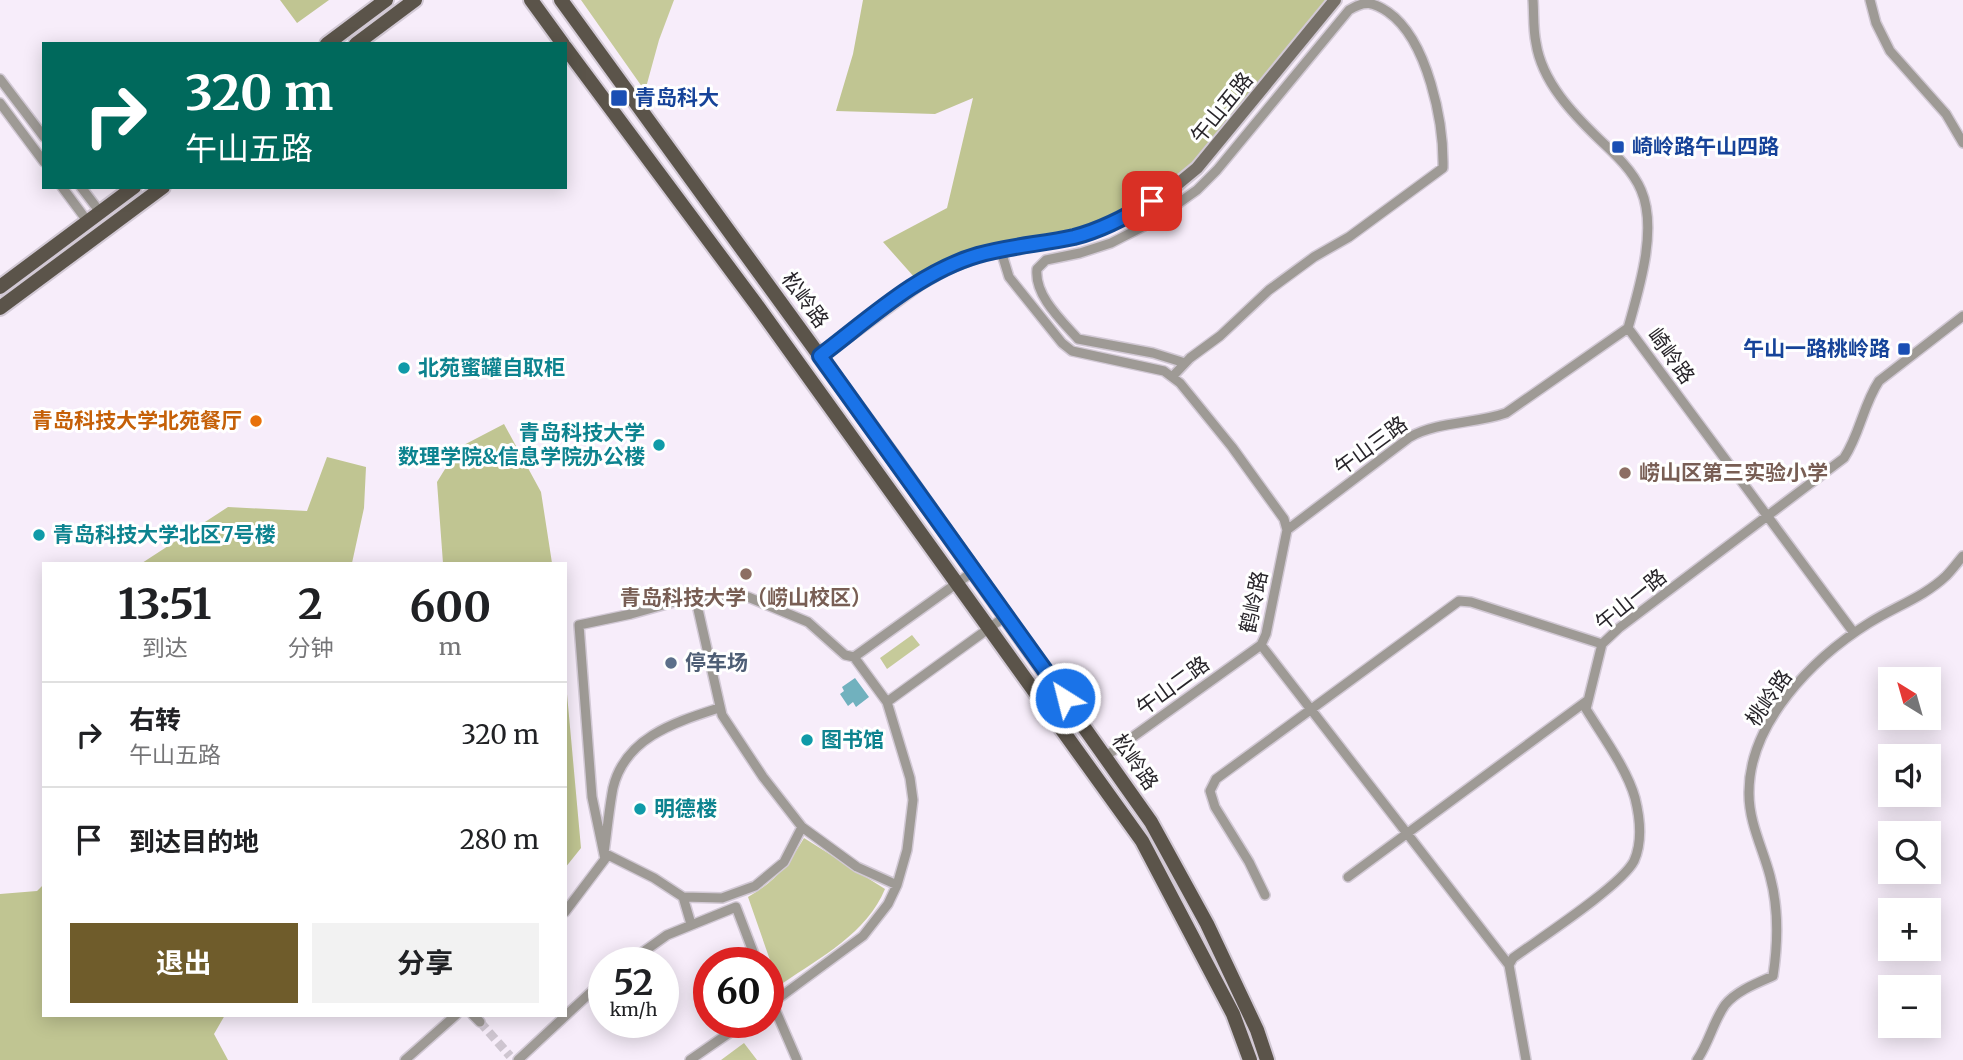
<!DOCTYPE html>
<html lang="zh">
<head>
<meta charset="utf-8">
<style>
  :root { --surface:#fff; --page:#f2f2f2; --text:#202124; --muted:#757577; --line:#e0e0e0; --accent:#6f5c2b }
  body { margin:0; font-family:Merriweather,"Noto Sans SC",serif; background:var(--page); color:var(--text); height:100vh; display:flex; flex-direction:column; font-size:26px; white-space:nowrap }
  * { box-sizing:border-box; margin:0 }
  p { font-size:23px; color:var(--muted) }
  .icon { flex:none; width:38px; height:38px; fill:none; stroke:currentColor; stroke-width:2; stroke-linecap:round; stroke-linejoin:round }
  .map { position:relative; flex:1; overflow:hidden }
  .sheet { position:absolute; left:42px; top:562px; width:525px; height:455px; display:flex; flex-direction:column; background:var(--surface); border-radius:0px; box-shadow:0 4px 18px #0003 }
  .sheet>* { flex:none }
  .hud { position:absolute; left:42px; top:42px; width:525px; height:147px; border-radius:0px; box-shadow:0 4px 18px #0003; background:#00695c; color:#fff; overflow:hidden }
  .needle { width:46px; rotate:323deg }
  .controls { position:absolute; left:1878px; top:667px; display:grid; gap:14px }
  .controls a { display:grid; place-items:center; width:63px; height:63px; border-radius:0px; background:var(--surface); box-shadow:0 4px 18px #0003; font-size:35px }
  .speed { position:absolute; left:588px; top:947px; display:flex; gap:14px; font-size:35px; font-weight:700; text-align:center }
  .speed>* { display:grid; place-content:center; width:91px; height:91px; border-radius:50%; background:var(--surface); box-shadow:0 4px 18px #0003; line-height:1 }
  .speed small { font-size:18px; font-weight:400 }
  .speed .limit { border:10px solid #d22; background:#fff; color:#111 }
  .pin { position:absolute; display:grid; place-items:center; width:60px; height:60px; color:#fff; margin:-30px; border-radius:14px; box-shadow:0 4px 10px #0006 }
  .me { position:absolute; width:77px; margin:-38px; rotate:324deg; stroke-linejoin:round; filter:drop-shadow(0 0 5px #0008) }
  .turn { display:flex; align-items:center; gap:24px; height:147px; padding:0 28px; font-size:32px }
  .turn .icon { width:91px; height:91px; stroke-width:2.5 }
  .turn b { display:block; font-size:49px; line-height:60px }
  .eta { display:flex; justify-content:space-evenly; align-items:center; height:119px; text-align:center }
  .eta b { font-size:42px; font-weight:700; line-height:49px }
  .cta { display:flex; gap:14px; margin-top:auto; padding:14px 28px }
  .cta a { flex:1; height:80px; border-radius:0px; background:var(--accent); color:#fff; font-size:28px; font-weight:700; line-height:80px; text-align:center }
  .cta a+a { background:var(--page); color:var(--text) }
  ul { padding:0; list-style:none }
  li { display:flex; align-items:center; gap:21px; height:105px; padding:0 28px; border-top:2px solid var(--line) }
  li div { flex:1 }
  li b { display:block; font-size:26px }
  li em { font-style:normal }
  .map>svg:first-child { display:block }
</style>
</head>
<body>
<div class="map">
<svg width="1963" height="1060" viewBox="0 0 1963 1060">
  <rect width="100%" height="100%" fill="#f7edfa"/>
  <path fill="#c6ca9a" d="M581 0H674L659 40 645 91Z
    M912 635 920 645 887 669 880 658Z
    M804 838 885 889C867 933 821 957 783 983H778L748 897C777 880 787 866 804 838Z
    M744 1043 757 1060H721Z"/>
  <path fill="#c0c592" d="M280 0H329L297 23Z
    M863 0H1328L1193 164 1162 189 1113 218 1067 235 1020 240 988 247 953 260 915 278 883 242 947 208 973 98 935 114 836 111 853 54Z
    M504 424 541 492 552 563H443L437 482 458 448Z
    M327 457 366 467 364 508 352 563H142L228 507 307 511Z
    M565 672 581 848 565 868Z
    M44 884V1015H225L214 1034 228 1060H0V894L37 891Z"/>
  <path fill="#71b1be" d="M855 678 869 697 856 707 853 702 848 706 840 694 844 691 842 687Z"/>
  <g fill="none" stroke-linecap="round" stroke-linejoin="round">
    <path stroke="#cec5d0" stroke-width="9" stroke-dasharray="9 4.5" stroke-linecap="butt" d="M480 1022 510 1056"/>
    <defs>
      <path id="street" d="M1533 0C1534 14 1533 29 1536 43 1542 82 1573 114 1600 140 1615 154 1633 171 1641 190 1658 229 1639 289 1628 328L1854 633
        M1870 0 1876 23 1890 51 1946 114 1963 143
        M0 79 44 137
        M0 103 44 162
        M62 187 88 222
        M81 187 100 212
        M1001 251 1009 277 1062 343 1072 351 1164 371 1180 383 1232 447 1284 519 1287 530 1266 634 1261 645 1509 965 1526 1060
        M1172 377 1190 358 1220 336 1269 290 1314 257 1349 237 1443 168C1444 123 1428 40 1388 12 1373 2 1365 0 1349 10L1217 170 1197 190 1152 222 1111 243 1080 253 1046 260 1037 269C1034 295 1061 320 1078 339L1153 353 1185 363
        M1287 530 1410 437C1438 421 1475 424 1506 413L1628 328
        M695 596 722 715 763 777 802 827 857 867 897 885
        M854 657 974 571
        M887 702 1006 616
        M1106 756 1261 645
        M1348 877 1588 700
        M1265 895 1249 862 1215 807 1210 791 1216 779 1459 601 1471 602 1602 644
        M683 897 722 898 755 886 784 862 802 827
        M565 912 605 859 592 797 579 625 631 614 695 596 748 597 808 622 845 655 854 657 887 702 910 778 913 800 907 850 897 885 888 904 863 936 768 1006
        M691 924 683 897 654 878 604 853C607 831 609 809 613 788 625 737 676 722 719 708
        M629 962 667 935 736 907 757 962
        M1509 965 1513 958C1539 939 1621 886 1634 861 1643 841 1640 818 1635 798 1627 769 1602 735 1586 709L1602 644 1619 628 1844 458C1860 434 1863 405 1879 381L1963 316
        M768 993 797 1060
        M473 1015 480 1022
        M405 1060 456 1015
        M518 1060 604 980
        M690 1060 745 1022
        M1697 1060C1709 1043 1713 1022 1725 1005 1736 991 1757 983 1773 976 1778 943 1779 909 1770 876 1763 849 1749 823 1749 794 1748 723 1813 658 1869 623 1894 607 1924 597 1946 576 1952 570 1957 563 1963 556"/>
      <path id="secondary" d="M820 356 920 283 948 267 979 255 1076 236 1104 227 1168 192 1197 168 1335 0"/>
      <path id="primary" d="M531 0 563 44
        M561 0 893 457 1151 822 1207 924 1257 1030 1267 1060
        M327 44 386 0
        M356 44 415 0
        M565 47 756 304 1142 841 1233 1014 1250 1060
        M0 287 134 187
        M0 308 163 187"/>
    </defs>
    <use href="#street" stroke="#d2c9d5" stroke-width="12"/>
    <use href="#secondary" stroke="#d2c9d5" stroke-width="16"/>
    <use href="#primary" stroke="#d2c9d5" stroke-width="18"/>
    <use href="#street" stroke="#9e9a95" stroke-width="9"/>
    <use href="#secondary" stroke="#777169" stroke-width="12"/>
    <use href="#primary" stroke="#5b544a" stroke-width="14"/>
  </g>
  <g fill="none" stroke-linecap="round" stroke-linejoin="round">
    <defs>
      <path id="route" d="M1065 698 820 356C869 319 919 272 978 255 1009 246 1042 244 1074 237 1102 230 1128 216 1152 201"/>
    </defs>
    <use href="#route" stroke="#114b97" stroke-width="18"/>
    <use href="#route" stroke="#1a73e8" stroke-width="12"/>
  </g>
  <g fill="#1a4fb4" stroke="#fff" stroke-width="2.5">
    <rect x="610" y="89" width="18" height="18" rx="3.5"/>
    <rect x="1611" y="140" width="14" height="14" rx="3.5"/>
    <rect x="1897" y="342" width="14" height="14" rx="3.5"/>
  </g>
  <g fill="#0f9aa8" stroke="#fff" stroke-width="2.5">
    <circle cx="404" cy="368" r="7"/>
    <circle cx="659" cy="445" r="7"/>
    <circle cx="39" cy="535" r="7"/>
    <circle cx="807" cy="740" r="7"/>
    <circle cx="640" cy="809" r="7"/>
  </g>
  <circle fill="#e8710a" stroke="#fff" stroke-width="2.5" cx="256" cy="421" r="7"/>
  <g fill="#8d6e63" stroke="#fff" stroke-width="2.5">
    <circle cx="1625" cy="473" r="7"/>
    <circle cx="746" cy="574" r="7"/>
  </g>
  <circle fill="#5c6f8a" stroke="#fff" stroke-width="2.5" cx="671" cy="663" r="7"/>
  <g text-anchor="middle" stroke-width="6" stroke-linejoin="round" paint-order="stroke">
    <g font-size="21" font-weight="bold" fill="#164399" stroke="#fff" text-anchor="start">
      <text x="635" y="105">青岛科大</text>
      <text x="1632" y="154">崎岭路午山四路</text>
      <text x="1890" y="356" text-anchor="end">午山一路桃岭路</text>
    </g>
    <g font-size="21" fill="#28252a" stroke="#fff">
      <text transform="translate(1222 108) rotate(-51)" y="7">午山五路</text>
      <text transform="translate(805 300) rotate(54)" y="7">松岭路</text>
      <text transform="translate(1671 356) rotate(54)" y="7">崎岭路</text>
      <text transform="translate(1371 446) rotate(-36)" y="7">午山三路</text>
      <text transform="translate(1631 600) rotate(-39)" y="7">午山一路</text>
      <text transform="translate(1254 602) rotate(-78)" y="7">鹤岭路</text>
      <text transform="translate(1173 686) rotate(-36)" y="7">午山二路</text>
      <text transform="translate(1769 698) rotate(-55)" y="7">桃岭路</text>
      <text transform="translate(1135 762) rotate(55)" y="7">松岭路</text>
    </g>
    <g font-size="21" font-weight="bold" fill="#0d838f" stroke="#fff" text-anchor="start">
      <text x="418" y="375">北苑蜜罐自取柜</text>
      <text x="645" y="440" text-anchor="end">青岛科技大学<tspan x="645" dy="24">数理学院&amp;信息学院办公楼</tspan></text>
      <text x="53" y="542">青岛科技大学北区7号楼</text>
      <text x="821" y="747">图书馆</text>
      <text x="654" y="816">明德楼</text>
    </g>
    <g font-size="21" font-weight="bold" fill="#c56008" stroke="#fff" text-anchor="end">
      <text x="242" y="428">青岛科技大学北苑餐厅</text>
    </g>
    <g font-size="21" font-weight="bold" fill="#785e54" stroke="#fff" text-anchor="start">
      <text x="1639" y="480">崂山区第三实验小学</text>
      <text x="746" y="605" text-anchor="middle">青岛科技大学（崂山校区）</text>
    </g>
    <g font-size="21" font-weight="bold" fill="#4e5e75" stroke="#fff" text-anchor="start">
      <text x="685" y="670">停车场</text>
    </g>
  </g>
</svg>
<div class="controls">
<a><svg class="needle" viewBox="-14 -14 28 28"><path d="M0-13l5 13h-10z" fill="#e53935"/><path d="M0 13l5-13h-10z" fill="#757577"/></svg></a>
<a><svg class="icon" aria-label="sound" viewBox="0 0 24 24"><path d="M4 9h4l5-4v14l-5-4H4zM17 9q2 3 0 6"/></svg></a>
<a><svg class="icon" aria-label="search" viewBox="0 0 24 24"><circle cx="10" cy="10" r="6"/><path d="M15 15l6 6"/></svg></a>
<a>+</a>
<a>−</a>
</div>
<div class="speed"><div>52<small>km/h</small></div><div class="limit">60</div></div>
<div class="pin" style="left:1152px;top:201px;background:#d93025"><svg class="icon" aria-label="arrive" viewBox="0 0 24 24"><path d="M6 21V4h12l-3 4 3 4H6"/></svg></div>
<svg class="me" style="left:1065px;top:698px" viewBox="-20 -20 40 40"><circle r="17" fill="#1a73e8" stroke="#fff" stroke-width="3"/><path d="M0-11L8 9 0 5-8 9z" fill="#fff"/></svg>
<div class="hud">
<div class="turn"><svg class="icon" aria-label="right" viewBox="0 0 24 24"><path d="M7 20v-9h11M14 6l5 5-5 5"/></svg><div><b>320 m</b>午山五路</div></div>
</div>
<section class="sheet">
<div class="eta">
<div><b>13:51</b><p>到达</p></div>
<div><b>2</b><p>分钟</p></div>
<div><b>600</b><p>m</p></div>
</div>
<ul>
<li><svg class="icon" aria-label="right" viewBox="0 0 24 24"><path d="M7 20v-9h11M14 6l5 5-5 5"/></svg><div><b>右转</b><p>午山五路</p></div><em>320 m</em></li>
<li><svg class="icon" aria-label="arrive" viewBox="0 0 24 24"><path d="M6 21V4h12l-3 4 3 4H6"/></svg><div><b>到达目的地</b></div><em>280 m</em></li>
</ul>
<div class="cta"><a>退出</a><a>分享</a></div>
</section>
</div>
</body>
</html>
